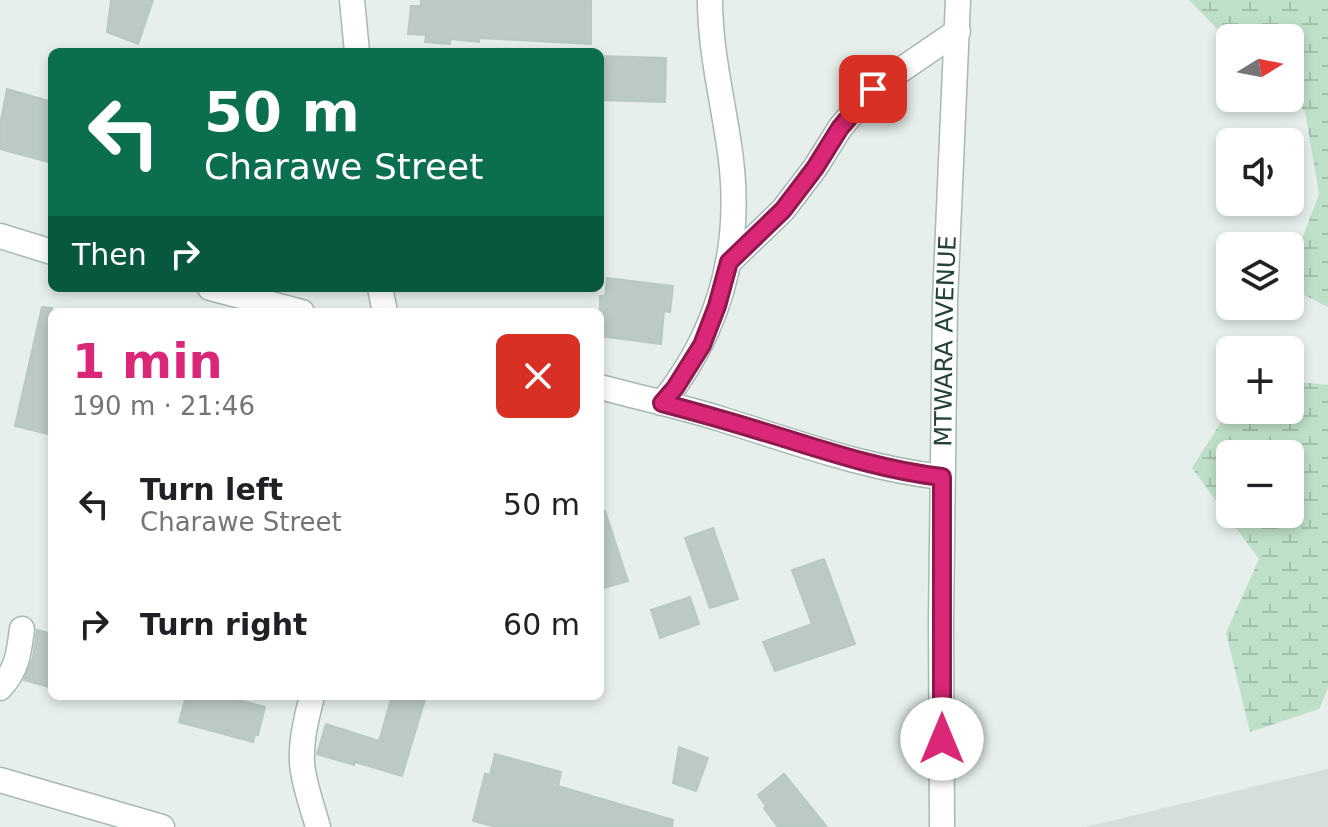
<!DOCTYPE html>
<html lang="en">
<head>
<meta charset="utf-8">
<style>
  :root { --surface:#fff; --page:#f6f6f6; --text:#202124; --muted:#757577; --accent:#db2777 }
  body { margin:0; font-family:"DejaVu Sans",sans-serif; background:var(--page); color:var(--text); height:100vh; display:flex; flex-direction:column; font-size:30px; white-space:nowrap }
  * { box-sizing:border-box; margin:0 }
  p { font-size:26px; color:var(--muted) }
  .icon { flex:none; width:44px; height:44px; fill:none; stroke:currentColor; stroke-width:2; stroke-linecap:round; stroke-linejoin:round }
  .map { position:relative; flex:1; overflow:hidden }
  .sheet { position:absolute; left:48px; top:308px; width:556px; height:392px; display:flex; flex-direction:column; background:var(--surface); border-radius:12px; box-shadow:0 4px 12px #0003 }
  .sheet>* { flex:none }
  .banner { position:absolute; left:48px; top:48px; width:556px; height:244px; border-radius:12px; box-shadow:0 4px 12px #0003; background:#0b6e4f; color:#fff; overflow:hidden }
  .needle { width:52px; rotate:80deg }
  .controls { position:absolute; left:1216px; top:24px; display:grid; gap:16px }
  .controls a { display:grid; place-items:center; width:88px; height:88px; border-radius:12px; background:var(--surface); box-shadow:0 4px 12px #0003; font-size:40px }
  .pin { position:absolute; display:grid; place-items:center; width:68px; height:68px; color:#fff; margin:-34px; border-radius:16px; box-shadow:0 4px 12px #0006 }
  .me { position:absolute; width:88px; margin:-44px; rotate:0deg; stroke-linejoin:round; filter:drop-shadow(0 0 6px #0008) }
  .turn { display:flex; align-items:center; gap:28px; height:168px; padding:0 24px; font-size:36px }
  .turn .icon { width:104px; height:104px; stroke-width:2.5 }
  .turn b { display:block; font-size:56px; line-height:68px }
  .then { display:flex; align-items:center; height:76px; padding:0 24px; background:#0003; gap:16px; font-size:30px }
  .round { display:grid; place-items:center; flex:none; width:84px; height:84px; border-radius:12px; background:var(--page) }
  .overview { display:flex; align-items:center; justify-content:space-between; height:136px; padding:0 24px }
  h1 { font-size:48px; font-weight:800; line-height:60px; color:var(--accent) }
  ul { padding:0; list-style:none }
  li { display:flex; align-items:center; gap:24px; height:120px; padding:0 24px }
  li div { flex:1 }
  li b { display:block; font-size:30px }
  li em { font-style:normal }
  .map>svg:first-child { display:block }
</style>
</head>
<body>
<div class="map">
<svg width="1328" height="827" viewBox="0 0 1328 827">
  <defs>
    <pattern id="wetland-marsh" width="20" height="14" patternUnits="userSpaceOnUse" patternTransform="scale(2)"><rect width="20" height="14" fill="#bfe0c8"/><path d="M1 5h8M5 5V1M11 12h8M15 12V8" fill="none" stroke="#a4c1ad"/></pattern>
  </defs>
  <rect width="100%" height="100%" fill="#e6efeb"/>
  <path fill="#d4dfda" d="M1328 769V827H1085Z"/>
  <path fill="url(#wetland-marsh)" fill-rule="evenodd" d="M1189 0H1328V307L1290 288V271L1319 194 1305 111 1290 98V38H1230V42Z
    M1290 381 1328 385V688L1319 709 1250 732 1226 633 1259 559 1192 468 1230 408V410H1290ZM1230 454H1290V514H1230Z"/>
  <path fill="#bbcac4" stroke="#b8c9c2" stroke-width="2" d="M111 0H153L138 44 107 32Z
    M421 0H591V44L479 38V42L450 39V44L425 42 426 35 408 34 411 6H421Z
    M600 56 666 58 665 102 600 100Z
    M7 89 52 102V163L0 149V125Z
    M607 278 673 286 670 312 664 311 661 344 600 336V296H605Z
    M42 307 52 308V435L15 426Z
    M605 511 628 581 600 589V512Z
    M713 528 738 599 710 608 685 538Z
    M824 559 855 644 775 671 763 642 812 624 792 570Z
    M690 597 699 624 660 638 651 610Z
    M37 630 52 634V688L24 680 33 657Z
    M186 696H224L265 707 258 735H255L253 742 179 722Z
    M392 696H426L402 776 355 762 354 765 317 754 326 724 379 741Z
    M679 747 708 758 696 791 673 783Z
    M495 754 561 772 558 786 673 820 672 827H497L473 821 485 774 490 775Z
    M784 774 827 827H778L764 808 766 806 758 795Z"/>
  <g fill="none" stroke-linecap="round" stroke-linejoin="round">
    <defs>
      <g id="street">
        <path d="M352 0 357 52"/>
        <path d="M0 236 52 252"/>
        <path d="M729 262 783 210 815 168 840 128 873 89 958 31"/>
        <path d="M210 288 302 312"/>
        <path d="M380 288 385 312"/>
        <path d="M600 387C641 398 683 407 724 420 795 442 868 469 942 477"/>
        <path d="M662 403C722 328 744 241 729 145 722 97 710 49 710 0"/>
        <path d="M0 688C17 670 19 653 22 629"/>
        <path d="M312 696C306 720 299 746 303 771 306 790 313 809 318 827"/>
        <path d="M0 780 162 827"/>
        <path id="s1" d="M942 827 941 622 945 301 958 0"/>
      </g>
    </defs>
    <use href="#street" stroke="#a8b8b2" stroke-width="27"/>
    <use href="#street" stroke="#fff" stroke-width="24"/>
  </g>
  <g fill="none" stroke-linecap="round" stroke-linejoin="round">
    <defs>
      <path id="route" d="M873 89 840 128 815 168 783 210 729 262 717 306 702 345 675 388 662 403C704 414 745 426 787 439 838 455 889 471 942 477V739"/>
    </defs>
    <use href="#route" stroke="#8e194d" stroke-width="20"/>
    <use href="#route" stroke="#db2777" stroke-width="14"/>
  </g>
  <g text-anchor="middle" stroke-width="7" stroke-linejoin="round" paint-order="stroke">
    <g font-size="24" fill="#24423a" stroke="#f7fbf9">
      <text dy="8" stroke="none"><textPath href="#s1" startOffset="486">MTWARA AVENUE</textPath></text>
    </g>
  </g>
</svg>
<div class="controls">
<a><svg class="needle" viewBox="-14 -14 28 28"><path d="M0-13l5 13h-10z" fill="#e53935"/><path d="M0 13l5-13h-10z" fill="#757577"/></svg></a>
<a><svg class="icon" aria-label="sound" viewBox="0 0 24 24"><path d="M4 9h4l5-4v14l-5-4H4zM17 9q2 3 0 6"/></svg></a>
<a><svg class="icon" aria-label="layers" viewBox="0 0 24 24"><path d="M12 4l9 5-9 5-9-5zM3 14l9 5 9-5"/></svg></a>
<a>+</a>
<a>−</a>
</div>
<div class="pin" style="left:873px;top:89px;background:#d93025"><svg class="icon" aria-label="arrive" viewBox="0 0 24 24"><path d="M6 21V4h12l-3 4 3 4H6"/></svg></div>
<svg class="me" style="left:942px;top:739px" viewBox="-20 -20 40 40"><circle r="19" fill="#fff"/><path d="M0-13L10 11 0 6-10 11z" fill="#db2777"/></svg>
<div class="banner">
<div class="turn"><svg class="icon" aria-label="left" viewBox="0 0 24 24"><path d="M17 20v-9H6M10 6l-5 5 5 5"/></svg><div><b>50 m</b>Charawe Street</div></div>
<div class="then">Then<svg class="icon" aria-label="right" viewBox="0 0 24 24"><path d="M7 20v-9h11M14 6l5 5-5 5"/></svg></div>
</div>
<section class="sheet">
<div class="overview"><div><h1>1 min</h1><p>190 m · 21:46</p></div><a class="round" style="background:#d93025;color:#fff"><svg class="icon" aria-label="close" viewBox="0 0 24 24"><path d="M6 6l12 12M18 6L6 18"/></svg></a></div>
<ul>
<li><svg class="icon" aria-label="left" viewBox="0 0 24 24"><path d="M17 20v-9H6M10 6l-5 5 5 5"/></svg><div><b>Turn left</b><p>Charawe Street</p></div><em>50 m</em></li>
<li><svg class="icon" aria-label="right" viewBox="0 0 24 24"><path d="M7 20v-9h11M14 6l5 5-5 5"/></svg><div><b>Turn right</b></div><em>60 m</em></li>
</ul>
</section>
</div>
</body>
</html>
